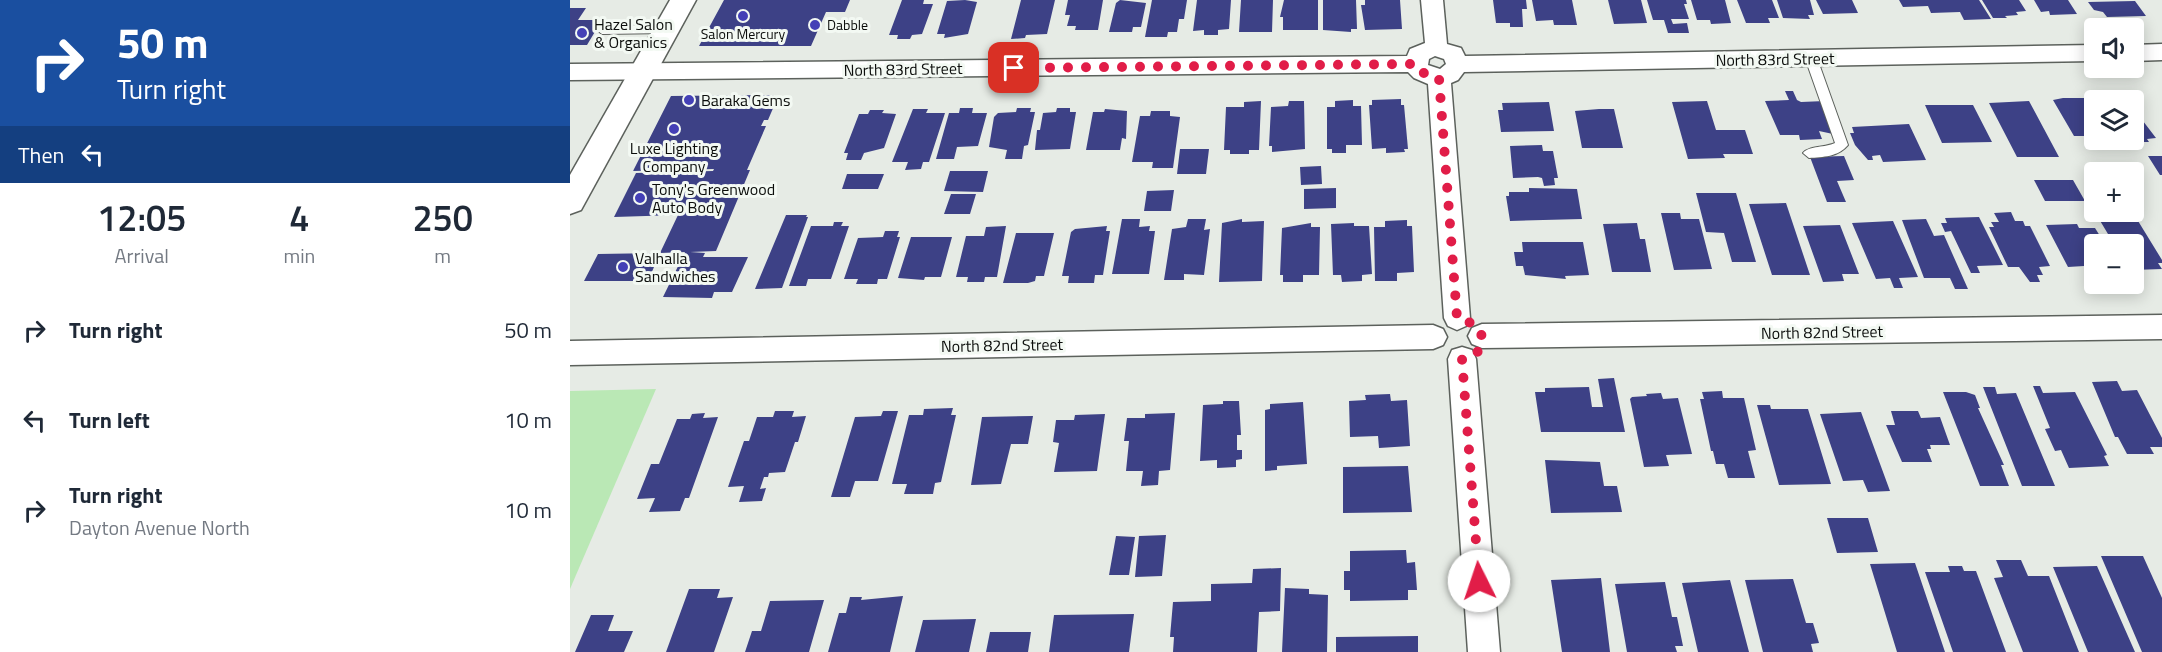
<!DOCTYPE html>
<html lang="en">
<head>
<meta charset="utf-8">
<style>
  :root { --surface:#fff; --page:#f2f2f3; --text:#1f2937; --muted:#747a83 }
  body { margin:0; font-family:"Titillium Web",sans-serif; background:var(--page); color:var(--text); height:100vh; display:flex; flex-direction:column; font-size:22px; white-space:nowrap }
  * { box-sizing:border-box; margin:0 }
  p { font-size:20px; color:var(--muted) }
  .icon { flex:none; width:33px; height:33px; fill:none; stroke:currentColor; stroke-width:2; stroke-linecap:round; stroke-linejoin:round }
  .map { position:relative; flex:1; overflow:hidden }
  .panel { display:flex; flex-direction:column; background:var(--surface); width:570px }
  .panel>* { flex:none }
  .guide { background:#1a4fa0; color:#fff; overflow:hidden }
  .controls { position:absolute; left:1514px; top:18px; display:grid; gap:12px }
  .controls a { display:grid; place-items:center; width:60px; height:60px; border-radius:6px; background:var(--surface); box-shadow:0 3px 15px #0003; font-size:30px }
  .pin { position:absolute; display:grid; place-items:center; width:51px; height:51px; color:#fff; margin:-26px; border-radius:12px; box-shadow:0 3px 9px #0006 }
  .me { position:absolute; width:66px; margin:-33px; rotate:356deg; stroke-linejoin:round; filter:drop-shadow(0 0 4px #0008) }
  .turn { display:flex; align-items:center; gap:21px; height:126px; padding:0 18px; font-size:27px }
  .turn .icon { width:78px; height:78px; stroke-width:2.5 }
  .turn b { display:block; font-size:42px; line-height:51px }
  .then { display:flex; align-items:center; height:57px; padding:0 18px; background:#0003; gap:12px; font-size:22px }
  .eta { display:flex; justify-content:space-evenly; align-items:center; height:102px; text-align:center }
  .eta b { font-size:36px; font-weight:600; line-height:42px }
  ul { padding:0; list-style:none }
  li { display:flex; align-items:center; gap:18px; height:90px; padding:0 18px }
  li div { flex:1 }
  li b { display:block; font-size:22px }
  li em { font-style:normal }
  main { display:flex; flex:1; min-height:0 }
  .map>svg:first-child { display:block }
</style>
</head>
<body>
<main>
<section class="panel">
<div class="guide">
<div class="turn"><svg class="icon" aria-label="right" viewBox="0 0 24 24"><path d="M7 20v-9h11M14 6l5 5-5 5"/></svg><div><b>50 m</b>Turn right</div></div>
<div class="then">Then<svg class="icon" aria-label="left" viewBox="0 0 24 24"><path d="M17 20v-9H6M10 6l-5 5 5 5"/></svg></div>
</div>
<div class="eta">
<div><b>12:05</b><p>Arrival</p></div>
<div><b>4</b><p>min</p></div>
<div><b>250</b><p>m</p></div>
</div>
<ul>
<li><svg class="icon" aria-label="right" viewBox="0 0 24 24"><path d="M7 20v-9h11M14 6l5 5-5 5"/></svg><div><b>Turn right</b></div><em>50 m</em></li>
<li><svg class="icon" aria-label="left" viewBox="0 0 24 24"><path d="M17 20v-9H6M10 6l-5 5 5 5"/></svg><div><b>Turn left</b></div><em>10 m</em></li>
<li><svg class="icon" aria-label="right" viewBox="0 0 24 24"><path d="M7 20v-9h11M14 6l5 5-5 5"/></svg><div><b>Turn right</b><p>Dayton Avenue North</p></div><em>10 m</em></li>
</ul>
</section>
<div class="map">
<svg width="1592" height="652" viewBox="0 0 1592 652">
  <rect width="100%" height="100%" fill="#e6ebe5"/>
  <path fill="#bae8b5" d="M86 389 0 589V391Z"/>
  <path fill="#3d4186" d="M154 0H280L275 12H256L241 46H129Z
    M332 0H354L353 4H363L352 34 342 35 340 39H327L328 35H319Z
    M395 0 407 2 398 34 374 38 375 34H367L377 1Z
    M451 0H485L477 34 456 35 455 38 441 39Z
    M498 0H533L528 30H505L506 26H497L500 15H495Z
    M550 0 576 3 571 27H563L562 32H539L546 3Z
    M582 0H617L614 19H609L607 32H598L597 37H575Z
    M627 0H661L659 29 648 30V35H634V30L623 31Z
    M671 0H703L702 32H669Z
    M714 0H748V30H713V17H710Z
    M753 0H786L787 29H781V32L753 30Z
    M795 0H830L832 29 795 30 791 5H795Z
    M923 0H956L957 9H952L953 27H940V23H926Z
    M962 0H1002L1007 25H984L983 20 966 21Z
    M1038 0H1071L1077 23 1044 24Z
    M1077 0H1116L1117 4H1114L1119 19H1101L1103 24 1117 23 1119 33H1098L1094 20H1083Z
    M1121 0H1155L1161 23 1141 24 1140 20H1127Z
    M1167 0H1202L1209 18H1198L1200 23H1176Z
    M1207 0H1240L1244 15H1238L1240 19 1213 18Z
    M1246 0H1282L1288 13 1253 14Z
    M1329 0H1409L1421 19 1394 20 1390 12 1361 13 1358 6 1333 7Z
    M1412 0H1449L1456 11 1446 12 1448 15 1435 16 1437 18H1423Z
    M1464 0H1498L1507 14 1480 15 1479 11 1471 12Z
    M1565 1 1576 16 1537 17 1533 12 1524 10 1518 2Z
    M0 8H16L8 20H32L17 45H0Z
    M1215 91H1223L1227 100 1231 102 1255 101 1263 134 1249 131 1252 139 1230 140 1229 135H1210L1195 101 1219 100Z
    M204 95 203 99H207L198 120H194L191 126H196L177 170H180L146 251 120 252 135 253 133 257H178L162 292H144L142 298 93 297 115 252 90 253 78 281H14L28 254 90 253 108 215 44 217 66 173 143 171 144 169 63 171 101 96Z
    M1556 97 1558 100H1532L1530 98Z
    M1493 98H1514L1524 116V136H1504L1483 100Z
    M831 99V105H834L838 149H834L835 152 816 153V148L802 149 799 105H802V100Z
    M783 100V106H791L792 145H776V153H762V149H757V107H765V101Z
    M691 101 689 150H679V154H660V150H654L656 107H674V102Z
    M719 101H734L735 149 702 152V146H699L701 107 718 106Z
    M1137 101 1146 130H1175L1183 154H1153L1155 158 1118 159 1102 102Z
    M1459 101 1489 157H1447L1419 103Z
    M979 102 984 131 931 132 928 110H933L932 103Z
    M1355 105H1403L1422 142 1372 143Z
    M390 108H403L402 113H417L408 146 387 147 384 159H366L379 113H389Z
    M447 108H461L460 112H465L458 145 454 146 452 159H435L437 150 419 147 424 117 428 113 446 112Z
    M487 108H500V112H506L500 149 465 150 467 130H470L473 113 486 112Z
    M1563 108 1586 138 1577 139 1579 142H1565L1568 146H1552L1548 140H1563Z
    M343 109H358L356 113H375L359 162H353L351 169 335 170 338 162H322Z
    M535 109 557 111 556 139 552 138 550 150H516L523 112H534Z
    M1029 109H1044L1053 148H1012L1005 111Z
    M300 110H314L312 113 326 114 314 148 294 153 291 160H276L278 153H274L289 114H298Z
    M581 111H600V116L610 117 603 168H582L583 162H562L570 116H580Z
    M1339 124 1356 160 1313 162 1310 155 1302 156 1303 160H1298L1285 145 1280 133H1284L1282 127Z
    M972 145 973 151H983L988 178H984L985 185 974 186 972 178 968 177 943 178 940 146Z
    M610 149H639L636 174H607Z
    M1274 156 1284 180 1267 181 1276 202H1257L1240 157Z
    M1578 156H1592V175H1590Z
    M751 166 752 184 731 185 730 167Z
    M380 171H418L413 192 374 191Z
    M277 174H314L308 189H272Z
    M1464 180H1503L1515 201H1475Z
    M766 188V208L734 209V189Z
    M959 188 1007 189 1012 219 940 221 936 196H939V192H959Z
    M604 190 601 211H574L577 191Z
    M1126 193H1166L1186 262H1162L1154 233 1136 232Z
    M381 194H406L400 214H374Z
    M1216 203 1240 275H1202L1179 204Z
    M1441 212 1445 221H1453L1455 226H1460L1480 266 1469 267 1473 275H1467L1470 282H1460L1449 267H1438L1419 227H1424L1421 222H1429L1424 213Z
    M1559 212 1565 216 1592 260V263H1588L1592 269 1563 270V244H1544L1529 219 1531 217 1529 213Z
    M1091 213H1110L1111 219H1129L1142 269 1104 270Z
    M216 215H237L236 217H238L212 288 185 289Z
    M1409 217 1433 265 1407 266 1410 273H1401L1381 231 1375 232 1371 223H1377L1375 218Z
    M552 219H570L569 227 580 226 579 231H585L579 274H542Z
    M618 219H636L634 230 640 229 634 275 614 274V280H594L602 229 616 227Z
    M672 219V222L694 221 692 281 649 282 652 223Z
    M1356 219 1364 236 1374 235 1398 289H1385L1380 278H1354L1332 220Z
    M837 220V226H842L844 272 827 273V281H805L804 227H815V221Z
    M1323 221 1348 277 1329 278 1333 288H1324L1320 278 1306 279 1282 223Z
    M264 222H273L271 226H279L261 279H238L236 286H219L241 226H263Z
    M741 223V227H750L749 275H733V282H713V275H710L712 228Z
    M784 223V226H799L802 274 792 275V281L772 282 771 275H763L761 224Z
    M1067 223 1070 239H1075L1081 272H1042L1033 224Z
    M1507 224 1509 228H1525L1535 244H1524V270L1517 271 1514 266 1498 267 1476 225Z
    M1270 225 1289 274H1272L1274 281 1253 282 1233 226Z
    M436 226 427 277H415L414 282H397L398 277H386L396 236H414L416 227Z
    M537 226 536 231H540L533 275H525L524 283H498L499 276H492L501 232 505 229Z
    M315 231H329L327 237H330L317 279H308L307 284H286L288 279H274L288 238 313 237Z
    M446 233H484L474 276H466L465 281 458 283H433Z
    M341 237H382L371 277H355L354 280 328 278Z
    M952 242H1013L1019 275 995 276 996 279 955 275 953 266H946L944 252H953Z
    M1044 378 1055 432H971L965 392H975V388L1019 387 1022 407H1033L1028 379Z
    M1547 381 1552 391 1567 390 1592 438V447H1580L1584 454H1557L1548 437H1545L1522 382Z
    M1463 386H1470L1473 393 1505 392 1537 455 1534 456 1539 466 1499 468 1491 450 1485 451 1475 429 1480 428Z
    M1413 387H1425L1427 394 1446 393 1485 486H1452Z
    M1152 391 1153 398H1174L1186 450 1178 451 1185 478H1158L1154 464H1146L1143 451H1141L1130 399H1134L1132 392Z
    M1373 392H1396L1405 395 1410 408H1408L1434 465H1431L1439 486H1410Z
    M1091 393 1093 399 1108 398 1122 454 1096 455 1099 466 1074 467 1060 399 1062 397 1077 396 1076 394Z
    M820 394 821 401 837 400 840 446 809 448 808 436 780 437 779 401 796 400 795 395Z
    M653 401H669L671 435H667V450H672V459L666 460V467L647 468V460L630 461 633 405 653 404Z
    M733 402 737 464 707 466V470L695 471V410L700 409V404Z
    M1187 405H1200L1201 409H1238L1261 484 1209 485Z
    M383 408 381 415H386L371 482 365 483 363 494H334L337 484H322L339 415H353L354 409Z
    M205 411H224L222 417 236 416 228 442H225L215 472 199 473 198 477H194L190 489 196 488 192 501 169 502 174 486 158 487 174 441H179L187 417H203Z
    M313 411H328L308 481H285L280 497H261L285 417 311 416Z
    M1321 411H1348L1351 418 1370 417 1380 445H1360L1361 449H1357L1362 462H1332L1316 425H1325Z
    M1291 412 1320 491 1298 492 1293 480 1273 481 1250 414Z
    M135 413 133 418 148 417 119 498H115L110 511 79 512 85 498 67 499 81 464H89L107 419H120L122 414Z
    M605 413 600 470 589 471 588 485 571 486 573 471H556L559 441H554L557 418H575V414Z
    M535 414 527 471 484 472 489 443 483 442 486 420H504L505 415Z
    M463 416 458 444H441L431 484 401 485 412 417Z
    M975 460 1030 462 1034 486H1047L1052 512 981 513Z
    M838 466 842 512 773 513V467Z
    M1257 518H1298L1308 552 1267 553Z
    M596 535 592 576 565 577 569 536Z
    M546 536 565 537 559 575H539Z
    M836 550 837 563 845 562 847 590H838V600L780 601V590H774V571H780V551Z
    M1531 556H1573L1592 598V652H1572Z
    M1426 560H1451L1458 576H1479L1509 652H1453L1424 578 1433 577Z
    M1345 563 1375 652H1327L1300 564Z
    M1378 566H1392L1394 571H1406L1436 652H1383L1355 572H1380Z
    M1527 566 1565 652H1518L1483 567Z
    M711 568 710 611 689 612 687 652H603L604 637H600L603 602 641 601V584L682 583 683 569Z
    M1031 578 1040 652H992L981 580Z
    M1223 579 1236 623H1243L1249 643 1241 644 1243 652H1193L1175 580Z
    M1160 580 1179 652H1128L1112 583Z
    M1095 582 1102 617H1107L1113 646H1105L1107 652H1057L1045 584Z
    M715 588 739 589V594L758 595 757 652H712Z
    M119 589H150L147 598 163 597 144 652H96Z
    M333 596 320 652H258L269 613H276L280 597H292L291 600Z
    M254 600 239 652H175L182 631H191L200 601Z
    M564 614 559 652H479L484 615Z
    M21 615H44L38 631H63L54 652H5Z
    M406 619 399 652H345L353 620Z
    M420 632H461L458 652H416Z
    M848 636V652H766V637Z"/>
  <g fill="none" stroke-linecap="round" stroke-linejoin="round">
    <defs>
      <path id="service" d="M97 25 102 29 97 33 32 34 27 30 32 26Z
        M1241 54 1247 58 1278 145C1268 157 1253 157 1239 158L1233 153C1240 145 1255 148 1265 143L1235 58Z"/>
      <path id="minor" d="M851 0H873L877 44 891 48 895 56 1524 45V61L894 72 888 80 881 83 900 318 896 326 887 330 878 326 874 318 858 84 844 78 838 72 0 80V64L837 56 840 49 855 43ZM865 56 874 59 876 64 870 69 858 65 859 59Z
        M1592 44V60L1563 61V45Z
        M1592 315V339L912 348 902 344 898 336 902 328 912 324Z
        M863 325 873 329 877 337 873 345 863 349 0 365V341Z
        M892 347 902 350 906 359 930 652H898L878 359 882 350Z"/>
      <path id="tertiary" d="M100 0H126L11 210 0 214V175Z"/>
    </defs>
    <use href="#service" stroke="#5c615c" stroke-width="2"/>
    <use href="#minor" stroke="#5c615c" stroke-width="3"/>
    <use href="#tertiary" stroke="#5c615c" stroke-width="3"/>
    <use href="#service" fill="#fff" fill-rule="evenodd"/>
    <use href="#minor" fill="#fff" fill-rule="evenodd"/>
    <use href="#tertiary" fill="#fff" fill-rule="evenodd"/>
  </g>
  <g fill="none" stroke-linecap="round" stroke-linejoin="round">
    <path stroke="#e11d48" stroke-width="10" stroke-dasharray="0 18" d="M444 68 845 64 851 72 869 78 887 318 904 324 912 336 909 351 892 359 909 581"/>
  </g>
  <g fill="#4440b6" stroke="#f3f9f3" stroke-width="2">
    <circle cx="173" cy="16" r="6"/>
    <circle cx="245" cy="25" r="6"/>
    <circle cx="12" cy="33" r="6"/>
    <circle cx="119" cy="100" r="6"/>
    <circle cx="104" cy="129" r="6"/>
    <circle cx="70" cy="198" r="6"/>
    <circle cx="53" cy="267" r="6"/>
  </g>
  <g text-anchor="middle" stroke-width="6" stroke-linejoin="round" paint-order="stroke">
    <g font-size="14" fill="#0b0d0b" stroke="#f3f9f3" text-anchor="start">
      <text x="257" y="30">Dabble</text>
      <text x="173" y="39" text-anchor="middle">Salon Mercury</text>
    </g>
    <g font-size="16" fill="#0b0d0b" stroke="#f3f9f3" text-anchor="start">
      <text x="24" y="30">Hazel Salon<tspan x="24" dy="18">&amp; Organics</tspan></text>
      <text x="131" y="106">Baraka Gems</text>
      <text x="104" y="154" text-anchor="middle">Luxe Lighting<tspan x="104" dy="18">Company</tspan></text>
      <text x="82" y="195">Tony's Greenwood<tspan x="82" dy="18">Auto Body</tspan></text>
      <text x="65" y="264">Valhalla<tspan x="65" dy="18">Sandwiches</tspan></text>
    </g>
    <g font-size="16" fill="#0b0d0b" stroke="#f3f9f3">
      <text transform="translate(1205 59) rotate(-1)" y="6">North 83rd Street</text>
      <text transform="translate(333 69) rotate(-1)" y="6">North 83rd Street</text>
      <text transform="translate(1252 332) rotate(-1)" y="6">North 82nd Street</text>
      <text transform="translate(432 345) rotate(-1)" y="6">North 82nd Street</text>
    </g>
  </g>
</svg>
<div class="controls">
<a><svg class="icon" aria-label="sound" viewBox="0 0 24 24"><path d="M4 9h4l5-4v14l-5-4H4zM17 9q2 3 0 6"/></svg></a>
<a><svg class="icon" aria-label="layers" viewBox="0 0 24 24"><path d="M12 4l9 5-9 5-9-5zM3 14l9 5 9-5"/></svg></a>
<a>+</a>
<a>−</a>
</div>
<div class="pin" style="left:444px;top:68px;background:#d93025"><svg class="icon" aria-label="arrive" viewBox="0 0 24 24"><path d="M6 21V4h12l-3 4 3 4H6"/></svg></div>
<svg class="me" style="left:909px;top:581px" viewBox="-20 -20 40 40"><circle r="19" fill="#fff"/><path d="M0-13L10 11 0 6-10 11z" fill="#e11d48"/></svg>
</div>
</main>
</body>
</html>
